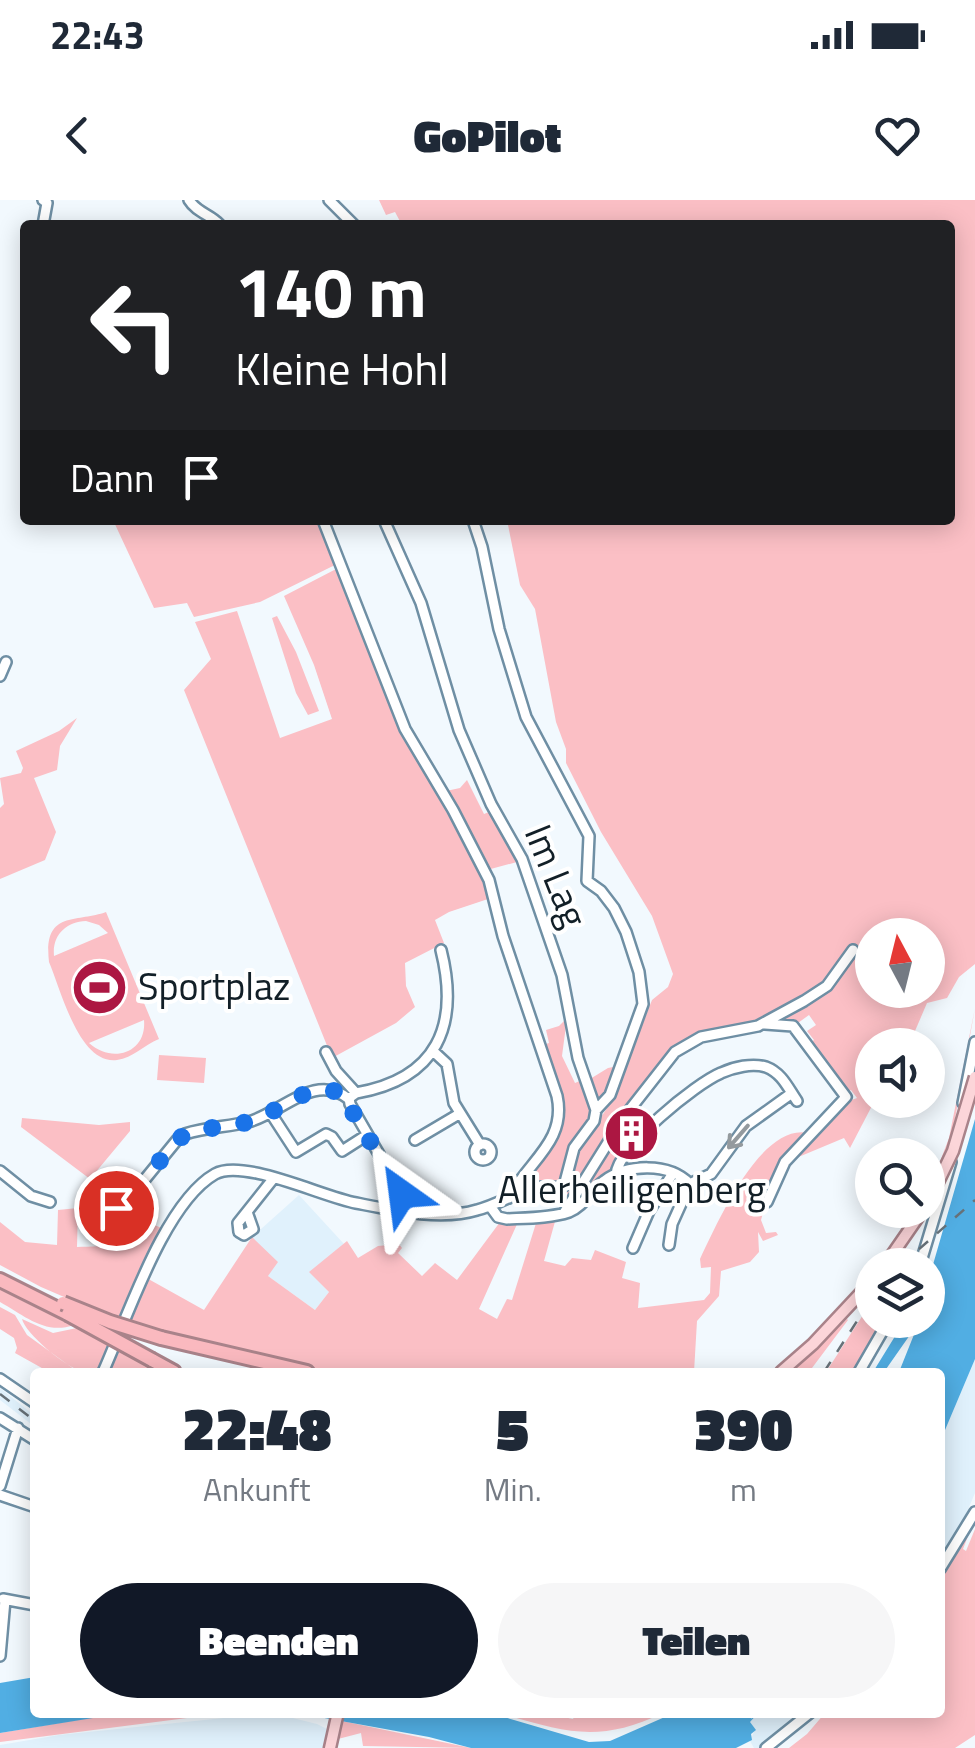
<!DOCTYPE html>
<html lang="de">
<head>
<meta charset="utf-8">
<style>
  :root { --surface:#fff; --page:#f6f6f7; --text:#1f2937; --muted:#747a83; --accent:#111827 }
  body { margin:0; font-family:"Titillium Web",sans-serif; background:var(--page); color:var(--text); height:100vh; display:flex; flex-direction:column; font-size:38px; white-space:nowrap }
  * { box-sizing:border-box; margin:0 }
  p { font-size:32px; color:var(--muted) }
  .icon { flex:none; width:55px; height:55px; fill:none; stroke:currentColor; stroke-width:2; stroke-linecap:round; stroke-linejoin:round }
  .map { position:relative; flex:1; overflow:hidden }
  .drawer { position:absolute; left:30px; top:1168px; width:915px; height:350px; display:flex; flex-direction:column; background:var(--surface); border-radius:10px; box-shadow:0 5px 25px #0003 }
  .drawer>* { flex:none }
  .guide { position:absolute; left:20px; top:20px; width:935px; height:305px; border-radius:10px; box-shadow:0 5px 25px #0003; background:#202124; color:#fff; overflow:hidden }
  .needle { width:65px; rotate:353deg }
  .fabs { position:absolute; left:855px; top:718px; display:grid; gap:20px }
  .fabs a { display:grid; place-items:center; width:90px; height:90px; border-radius:50%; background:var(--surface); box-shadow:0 5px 25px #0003; font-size:50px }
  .pin { position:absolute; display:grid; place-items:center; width:85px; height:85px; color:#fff; margin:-42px; border:5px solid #fff; border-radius:50%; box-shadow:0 2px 10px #0007 }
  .me { position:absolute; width:110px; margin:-55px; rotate:329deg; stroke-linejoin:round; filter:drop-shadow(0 0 8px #0008) }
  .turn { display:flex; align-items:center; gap:35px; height:210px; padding:0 50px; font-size:45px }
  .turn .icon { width:130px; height:130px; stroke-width:2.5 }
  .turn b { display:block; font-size:70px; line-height:85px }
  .then { display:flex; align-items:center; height:95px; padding:0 50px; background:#0003; gap:20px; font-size:38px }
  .eta { display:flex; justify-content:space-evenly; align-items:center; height:170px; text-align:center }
  .eta b { font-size:60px; font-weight:800; line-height:70px }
  .action { display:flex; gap:20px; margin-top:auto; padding:20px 50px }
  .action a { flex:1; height:115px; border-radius:60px; background:var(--accent); color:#fff; font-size:40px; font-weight:800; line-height:115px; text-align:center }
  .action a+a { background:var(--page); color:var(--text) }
  .status { display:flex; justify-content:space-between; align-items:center; height:70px; padding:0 50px; background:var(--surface); direction:ltr }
  .status svg { height:28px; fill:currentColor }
  header { display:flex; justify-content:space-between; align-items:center; height:130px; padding:0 50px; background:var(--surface); font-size:45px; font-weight:800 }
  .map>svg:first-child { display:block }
</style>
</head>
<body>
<div class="status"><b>22:43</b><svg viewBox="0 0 49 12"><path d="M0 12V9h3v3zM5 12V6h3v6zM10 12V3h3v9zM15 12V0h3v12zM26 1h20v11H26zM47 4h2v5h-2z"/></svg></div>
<header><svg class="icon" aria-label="back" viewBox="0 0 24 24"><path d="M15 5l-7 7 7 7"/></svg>GoPilot<svg class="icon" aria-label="heart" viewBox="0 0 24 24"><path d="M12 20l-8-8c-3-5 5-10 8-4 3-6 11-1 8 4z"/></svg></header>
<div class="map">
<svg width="975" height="1548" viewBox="0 0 975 1548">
  <rect width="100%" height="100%" fill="#f2f9fe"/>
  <path fill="#e0f1fc" d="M299 995 344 1044 310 1072 329 1092 315 1110 268 1076 252 1037Z
    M975 1159V1293L956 1338 940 1364V1242Z
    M0 1188 35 1216V1227L0 1200Z
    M754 1513 770 1516 772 1513H807L762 1548H754L750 1541 755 1530 750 1523 732 1534Z
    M243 1516 293 1518 317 1524 327 1529 323 1548H0V1545L59 1535Z"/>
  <path fill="#fbbfc5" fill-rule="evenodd" d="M379 0H975V764L959 777 947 798 927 803 909 845H872V900H875L850 948 844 938 777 966 761 999 766 1002 761 1020 766 1033 776 1032 778 1035 763 1041 758 1032 759 1052 750 1062 721 1071 719 1096 697 1121 694 1172H320L129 1125 41 1087 0 1065V1022L25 1042 57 1045 58 1010 78 1008 77 1047C103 1046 137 1048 152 1024L164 1029 143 1076 204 1110 252 1037 278 1062 268 1076 315 1110 329 1092 309 1072 347 1041 358 1058 378 1046 399 1044 402 1048 398 1053 422 1076 435 1063 457 1080 500 1022H518L479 1109 497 1119 507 1099 512 1100 537 1020 556 1018 544 1061 565 1066 572 1058 591 1060 595 1050 626 1062 622 1078 640 1083 638 1108 704 1100 710 1093 711 1067 701 1068 700 1059C716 1026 760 923 808 933L846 902 857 898 851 890 847 892 810 843 814 840 807 831 816 825 809 815 791 828 768 827 702 840 679 851 625 919 638 936 614 960 611 970 574 1006 565 990 570 985 577 952 612 901 652 800 668 787 673 774 652 716 601 632 566 563V549L556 522 535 409 520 385 507 320H950V25H402L395 12 386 15ZM872 735H928V790H872Z
    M113 320H320L337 364 260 402 194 417 187 403 154 408Z
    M338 368 362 435 487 681 491 698 449 712 435 720 444 743 405 763 406 786 415 807 396 823 332 858 184 490 211 459 195 422 237 411 280 538 332 519 314 465 284 396Z
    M277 416 296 452 319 511 308 515 296 493 272 418Z
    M77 518 60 546 57 570 34 578 56 632 45 660 0 679V608L4 604 0 578 21 573 23 568 16 551 59 531Z
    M467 580 484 614 489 612 517 662 487 670 446 591 460 588Z
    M106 712 159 839C144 845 133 858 117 860 79 865 61 790 49 762 43 710 76 723 106 712ZM86 721 99 725 108 733 54 756C52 735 66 722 86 721ZM144 820C147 853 112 864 89 843Z
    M975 808 951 941 928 993 949 938Z
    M567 818 562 856 575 883 582 880 593 911 570 944 562 980 523 987 521 985C574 922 568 920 540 846L549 843 546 830 559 826Z
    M159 855 206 858 204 883 157 880Z
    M618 866 605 895 599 899 590 879 608 868Z
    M22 918 99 925 130 922V931L90 979 21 927Z
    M0 1087 74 1125C45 1135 25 1116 0 1102Z
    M872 1101V1120H885L855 1172H826Z
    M0 1107 15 1115 27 1135 78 1172H49L15 1153 17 1148 14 1138 0 1129Z
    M22 1119 53 1133 77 1128 111 1147 100 1172C94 1172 88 1174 83 1172 65 1167 25 1133 22 1119Z
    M848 1120 809 1172H788L847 1119Z
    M117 1148 169 1172H106Z
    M975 1318 963 1349 966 1351 975 1329V1535L955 1548H789L807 1534 825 1513 940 1512V1376Z
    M124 1512 226 1513 0 1542V1533Z
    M499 1513C527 1512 548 1513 573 1519L575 1515C604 1521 633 1512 663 1513 598 1544 565 1532 499 1513Z
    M342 1521 471 1548 363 1546 361 1533 338 1539Z"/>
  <path fill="#51aee3" d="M975 919V1159L940 1242V1172H899L919 1122 884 1172H873L905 1120H928V1082Z
    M35 1477V1512L124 1513 0 1533V1483Z
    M297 1513H490L589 1542 610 1541 674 1513H754L751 1519 758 1513 750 1522 756 1530 751 1534 752 1540 736 1548H471L429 1537Z"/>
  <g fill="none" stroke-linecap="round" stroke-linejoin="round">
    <defs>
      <path id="minor" d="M43 0 47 3 43 25
        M189 0C197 13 210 14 220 25
        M329 0 354 25
        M323 320 405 529 453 610 489 680 503 736 557 896C567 942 527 962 509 998
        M473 320 482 347 499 429 526 517 589 636 587 681 601 691 614 708 626 732 639 772 643 804 610 895 596 910
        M0 476 6 462
        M765 824 793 826 846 897 785 962 767 1002
        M433 851 447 864 454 903 480 945
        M326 852 336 871 356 893 349 898 350 904 402 994 404 1010
        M356 893C437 879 460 826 441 750
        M963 903 975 842
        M270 912 296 952 326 934 332 937 342 951 367 935
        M415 940 459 914
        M475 952a8 8 0 1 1 16 0a8 8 0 1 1-16 0Z
        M0 971 31 996 50 1002
        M616 974C619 946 695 884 721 873 734 867 752 863 766 867 782 873 788 888 797 901
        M687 985 711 974 746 926 792 893
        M102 1002 109 1010 128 1000 177 940 185 934C206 927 227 927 248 922 281 914 314 871 349 899
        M490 1006 498 1017 507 1019C527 1018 551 1018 569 1012 584 1006 591 990 604 981 627 964 669 962 690 984
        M247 1012 253 1029 244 1035 239 1032 238 1023 273 979
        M564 1013 624 917 675 852 701 837 758 826 804 801 827 786 853 750
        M669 1045 672 1024 690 984
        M633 1048 649 1011 673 973
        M920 1065 951 962
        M103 1172C127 1119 164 1003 215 974 243 958 323 997 356 1003 392 1010 441 1021 477 1010 497 1005 515 993 534 988 544 985 554 989 564 986L574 948 594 921 596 910 578 858 562 775 522 659 491 604 459 530 421 403 384 320
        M859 1172 889 1120
        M0 1179 35 1203
        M0 1218 35 1240
        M0 1286 18 1228
        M0 1295 35 1307
        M940 1369 975 1312
        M3 1399 35 1405
        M0 1456 5 1400
        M766 1548 811 1512"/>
      <path id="major" d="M885 1065 923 1010
        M781 1172 813 1144 872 1081
        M330 1548 338 1512"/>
      <path id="highway" d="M0 1080 68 1114
        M161 1138 307 1172
        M152 1160 174 1172"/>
    </defs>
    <use href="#minor" stroke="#6f8fa4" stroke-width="14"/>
    <use href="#major" stroke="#a9838a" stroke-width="15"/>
    <use href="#highway" stroke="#a9838a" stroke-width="18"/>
    <use href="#minor" stroke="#fff" stroke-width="9"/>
    <use href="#major" stroke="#fcd5d9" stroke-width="10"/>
    <use href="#highway" stroke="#fab9bf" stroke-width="12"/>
    <path stroke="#687279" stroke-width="2.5" stroke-dasharray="12 12" stroke-linecap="butt" d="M901 1065 975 1000
      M824 1172 872 1098
      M0 1194 35 1221"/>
    <defs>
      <path id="major-bridge" d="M928 1003 953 951 975 877"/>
      <path id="highway-bridge" d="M63 1103 110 1122 161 1138
        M68 1114 152 1160"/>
    </defs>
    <use href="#major-bridge" stroke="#a9838a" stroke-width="15" stroke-linecap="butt"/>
    <use href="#highway-bridge" stroke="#a9838a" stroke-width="18" stroke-linecap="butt"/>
    <use href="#major-bridge" stroke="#fcd5d9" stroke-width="10"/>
    <use href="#highway-bridge" stroke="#fab9bf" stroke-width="12"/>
  </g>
  <defs><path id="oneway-shaft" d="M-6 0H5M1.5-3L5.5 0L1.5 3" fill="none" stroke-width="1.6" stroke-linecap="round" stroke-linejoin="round" transform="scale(2.5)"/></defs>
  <use stroke="#949a9e" href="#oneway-shaft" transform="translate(738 937) rotate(131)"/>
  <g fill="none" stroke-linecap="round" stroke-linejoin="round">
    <path stroke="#1a73e8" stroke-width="18" stroke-dasharray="0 32.4" d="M116 1008 128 1000 177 940 186 934C206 927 227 927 248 922 281 914 315 871 349 899L352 911 402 994"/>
  </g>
  <defs>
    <symbol id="stadium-disc" viewBox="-11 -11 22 22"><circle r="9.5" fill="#ac1742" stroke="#fff"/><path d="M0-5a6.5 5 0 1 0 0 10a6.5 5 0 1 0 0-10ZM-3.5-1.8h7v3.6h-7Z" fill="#fff"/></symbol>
    <symbol id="building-disc" viewBox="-11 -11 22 22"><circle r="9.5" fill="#ac1742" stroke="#fff"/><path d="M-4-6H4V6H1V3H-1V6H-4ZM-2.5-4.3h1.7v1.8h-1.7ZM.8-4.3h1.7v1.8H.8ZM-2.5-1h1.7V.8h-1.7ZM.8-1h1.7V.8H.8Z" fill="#fff"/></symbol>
  </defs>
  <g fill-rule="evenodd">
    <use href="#stadium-disc" x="68" y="756" width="63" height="63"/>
    <use href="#building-disc" x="600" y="902" width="63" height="63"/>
  </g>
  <g text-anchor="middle" stroke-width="8" stroke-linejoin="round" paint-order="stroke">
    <g font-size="38" fill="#121f27" stroke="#fff">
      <text transform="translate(556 676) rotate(68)" y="13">Im Lag</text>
    </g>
    <g font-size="38" fill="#121f27" stroke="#fff" text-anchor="start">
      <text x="138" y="800">Sportplaz</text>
      <text x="632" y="1003" text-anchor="middle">Allerheiligenberg</text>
    </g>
  </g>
</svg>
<div class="fabs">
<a><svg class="needle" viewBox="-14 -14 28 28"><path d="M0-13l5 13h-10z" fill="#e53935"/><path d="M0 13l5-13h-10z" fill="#747a83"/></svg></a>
<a><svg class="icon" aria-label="sound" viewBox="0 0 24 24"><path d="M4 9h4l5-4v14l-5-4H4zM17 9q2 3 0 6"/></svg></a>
<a><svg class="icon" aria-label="search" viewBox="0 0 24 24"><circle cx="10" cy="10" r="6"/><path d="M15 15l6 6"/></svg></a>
<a><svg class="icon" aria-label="layers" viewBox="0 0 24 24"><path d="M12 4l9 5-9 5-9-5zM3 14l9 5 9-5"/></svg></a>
</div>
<div class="pin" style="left:116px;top:1008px;background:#d93025"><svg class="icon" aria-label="arrive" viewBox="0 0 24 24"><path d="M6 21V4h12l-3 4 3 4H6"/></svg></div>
<svg class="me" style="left:402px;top:994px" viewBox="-20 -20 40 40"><path d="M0-17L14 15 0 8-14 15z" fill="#1a73e8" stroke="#fff" stroke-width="4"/></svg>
<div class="guide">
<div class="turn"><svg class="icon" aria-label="left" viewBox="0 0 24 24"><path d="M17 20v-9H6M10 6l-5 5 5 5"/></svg><div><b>140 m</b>Kleine Hohl</div></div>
<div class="then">Dann<svg class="icon" aria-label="arrive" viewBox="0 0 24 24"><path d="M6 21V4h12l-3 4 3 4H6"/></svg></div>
</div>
<section class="drawer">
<div class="eta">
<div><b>22:48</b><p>Ankunft</p></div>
<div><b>5</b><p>Min.</p></div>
<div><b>390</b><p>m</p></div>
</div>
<div class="action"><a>Beenden</a><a>Teilen</a></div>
</section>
</div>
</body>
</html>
